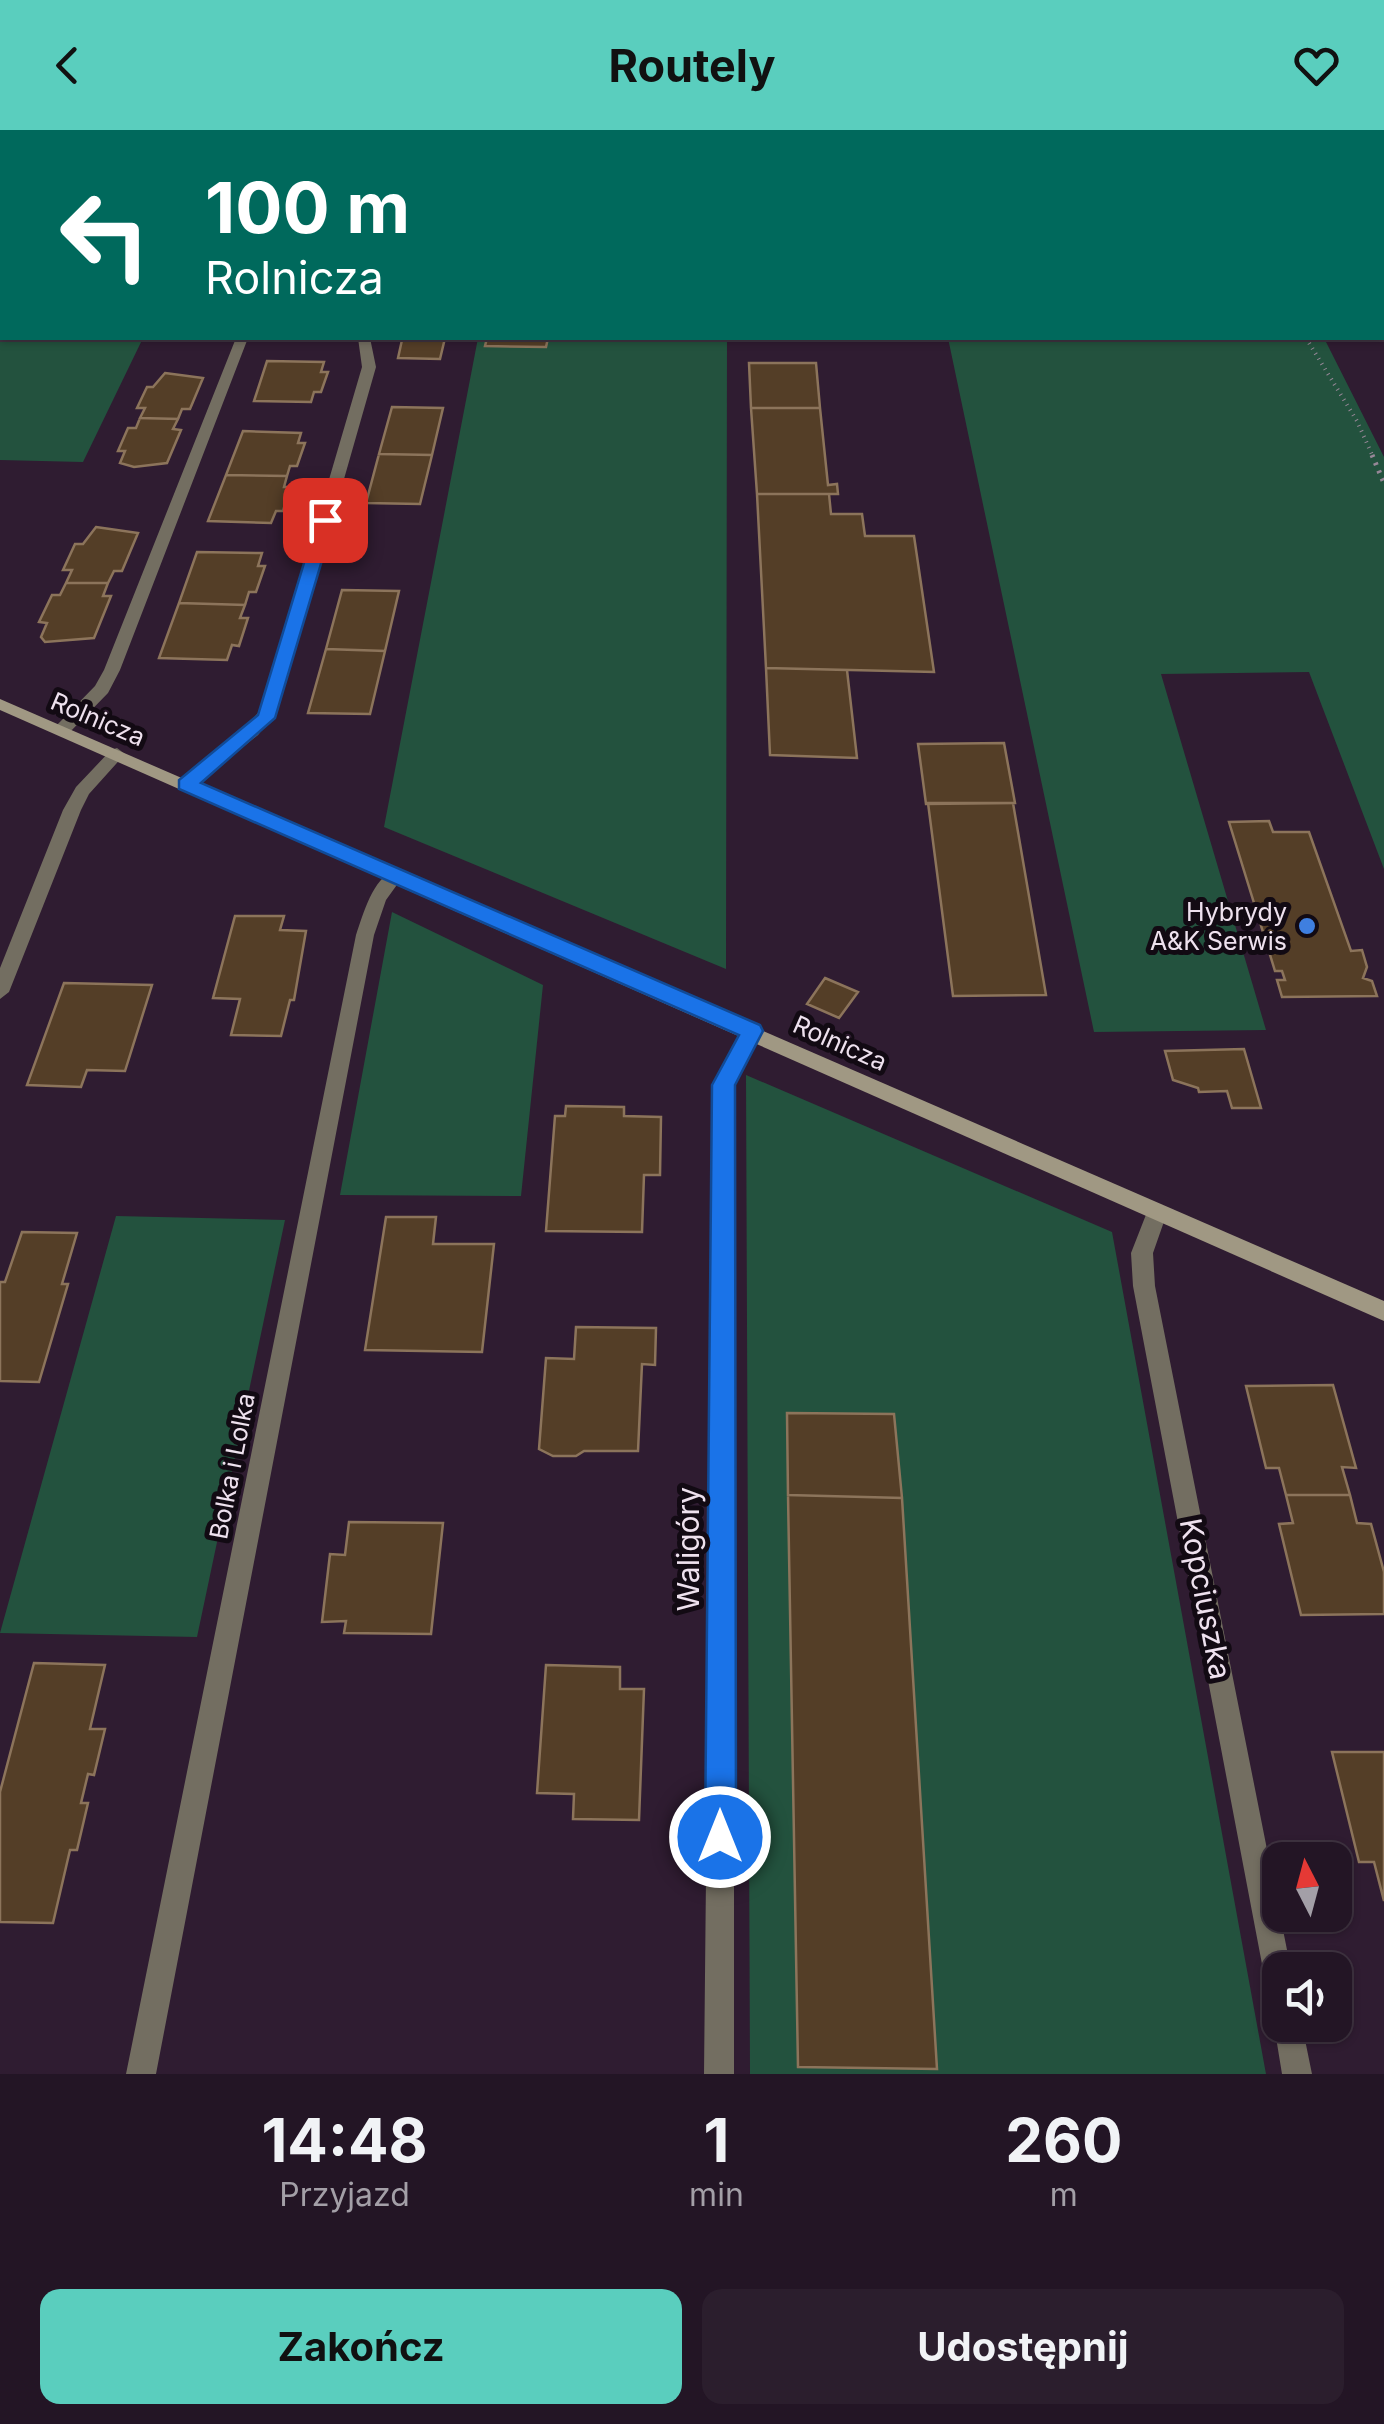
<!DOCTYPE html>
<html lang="pl">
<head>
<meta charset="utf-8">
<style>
  :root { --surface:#231525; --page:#2b1e2d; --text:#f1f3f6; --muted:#a39fa7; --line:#403442; --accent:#5acebe }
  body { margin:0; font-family:Inter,sans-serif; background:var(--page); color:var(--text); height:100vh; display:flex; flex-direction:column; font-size:38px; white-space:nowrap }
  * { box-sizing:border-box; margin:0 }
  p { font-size:32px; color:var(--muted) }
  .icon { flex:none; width:55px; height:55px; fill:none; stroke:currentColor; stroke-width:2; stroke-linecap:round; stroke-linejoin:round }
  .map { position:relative; height:1944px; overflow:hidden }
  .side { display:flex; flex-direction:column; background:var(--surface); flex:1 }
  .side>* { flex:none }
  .banner { position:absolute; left:0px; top:0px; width:1385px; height:210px; box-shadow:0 2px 8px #0004,0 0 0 2px var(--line); background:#00695c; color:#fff; overflow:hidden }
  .needle { width:65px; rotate:354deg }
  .fabs { position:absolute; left:1262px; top:1712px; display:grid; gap:20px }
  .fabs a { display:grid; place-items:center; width:90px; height:90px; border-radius:20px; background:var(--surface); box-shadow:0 2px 8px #0004,0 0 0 2px var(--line); font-size:50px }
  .pin { position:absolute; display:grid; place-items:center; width:85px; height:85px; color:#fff; margin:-42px; border-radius:20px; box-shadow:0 5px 15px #0006 }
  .me { position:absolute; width:110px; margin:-55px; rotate:0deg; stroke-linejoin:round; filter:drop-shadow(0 0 8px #0008) }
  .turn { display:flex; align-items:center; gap:35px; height:210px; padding:0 40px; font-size:45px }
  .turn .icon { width:130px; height:130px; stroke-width:2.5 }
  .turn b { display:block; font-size:70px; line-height:85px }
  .eta { display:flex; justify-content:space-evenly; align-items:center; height:170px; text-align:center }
  .eta b { font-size:60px; font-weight:700; line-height:70px }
  .cta { display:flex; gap:20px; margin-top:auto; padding:20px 40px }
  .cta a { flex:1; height:115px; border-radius:20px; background:var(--accent); color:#111; font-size:40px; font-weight:700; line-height:115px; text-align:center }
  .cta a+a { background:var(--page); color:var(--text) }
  header { display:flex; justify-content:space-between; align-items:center; height:130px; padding:0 40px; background:var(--accent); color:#111; font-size:45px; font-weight:700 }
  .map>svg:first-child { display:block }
</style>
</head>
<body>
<header><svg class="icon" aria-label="back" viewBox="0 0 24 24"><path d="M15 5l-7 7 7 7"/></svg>Routely<svg class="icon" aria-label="heart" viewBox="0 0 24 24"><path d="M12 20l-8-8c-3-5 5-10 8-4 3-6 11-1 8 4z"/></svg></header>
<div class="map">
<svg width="1384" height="1944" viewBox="0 0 1384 1944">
  <rect width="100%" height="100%" fill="#2f1c31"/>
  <path fill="#23523e" d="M0 0H1384V88L1382 2H2V208H143L83 332 0 330Z
    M478 208H727L726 839 384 697Z
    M948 208H1324L1384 327V739L1309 542 1161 544 1266 900 1094 902Z
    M392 782 543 855 521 1066 340 1065Z
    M746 945 1112 1102 1266 1944H750Z
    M116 1086 285 1090 197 1507 0 1503Z"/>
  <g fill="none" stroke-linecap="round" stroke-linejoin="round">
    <path fill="#2d4d76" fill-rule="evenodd" d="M801 0H828L830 2H805Z
      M1382 65H1384V71H1382Z"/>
  </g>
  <path fill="#543e27" stroke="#8c745b" stroke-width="2.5" d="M411 208H445L440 229 398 228 402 210Z
    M487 208H548L546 217 485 216Z
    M267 231 324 232 321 242H328L321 262H314L311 272 254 271Z
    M749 233H816L820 278H751Z
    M165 243 203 248 190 279H182L178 289 140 288 145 278H137L147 257H153Z
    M392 277 443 278 432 325 379 324Z
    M751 278H820L828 355 837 354 838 364H757Z
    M140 288 178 289 173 299 181 300 167 333 134 337 120 333 125 321H118L128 298H136Z
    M243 301 301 303 298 313H305L297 336H290L287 346 226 345Z
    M379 324 432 325 420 374 366 373Z
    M226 345 287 346 284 357H290L283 381H276L271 393 208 391Z
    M757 364H829L831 384H862L865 406H914L934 542 766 538Z
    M96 397 138 403 122 441H114L108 453H66L72 440H63L75 414H83Z
    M197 422 262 423 258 436H265L256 462H249L245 475 179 473Z
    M66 453H108L103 466H111L94 508 45 512 41 507 47 493 39 492 52 465H60Z
    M342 460 399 461 385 521 326 519Z
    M179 473 245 475 240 488H248L239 516 232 515 227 530 159 528Z
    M326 519 385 521 370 584 308 583Z
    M766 538 847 540 857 628 770 625Z
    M1004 613 1015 673 926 674 918 614Z
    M928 673H1013L1046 865 953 866Z
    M1269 691 1273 702H1309L1351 821 1362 820 1367 837 1363 848 1372 851 1377 866 1282 867 1277 850H1285L1282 841H1275L1229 692Z
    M235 786H284L280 800 306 801 294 870H290L281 906 231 905 240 869 213 868Z
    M825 848 858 862 839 888 807 874Z
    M64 853 152 855 125 941 87 940 81 957 27 955Z
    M1244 919 1261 978H1232L1227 961 1199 962 1198 958 1173 950 1165 921Z
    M566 976 624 977V986L661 987 660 1045H644L642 1102 546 1101 555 986H565Z
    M386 1087H436L433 1114H494L482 1222 365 1220Z
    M22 1102 77 1103 62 1154H68L39 1252 0 1251V1152H5Z
    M576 1197 656 1198 655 1235 642 1234 638 1321H584L576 1326H553L539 1319 546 1228 574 1229Z
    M1333 1255 1356 1338 1342 1337 1350 1365H1286L1279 1338H1266L1246 1256Z
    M787 1283 894 1284 902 1368 788 1365Z
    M788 1365 902 1368 937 1939 798 1937Z
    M1286 1365H1350L1357 1393 1371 1394 1384 1442V1484L1301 1485 1279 1394 1293 1393Z
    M349 1392 443 1393 431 1504 344 1503 346 1491 322 1492 330 1424 345 1425Z
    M34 1533 105 1535 90 1599H105L94 1645 88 1644 81 1673H88L77 1720H70L53 1793 0 1792V1662Z
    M546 1535 620 1537V1559H644L639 1690 573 1689 574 1664 537 1663Z
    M1332 1622H1384V1771L1374 1732H1359Z"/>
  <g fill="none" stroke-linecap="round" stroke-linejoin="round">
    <path stroke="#968797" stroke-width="4" stroke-dasharray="1 5" stroke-linecap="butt" d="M1229 0 1233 2
      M1306 208 1357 291 1373 327"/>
    <path stroke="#968797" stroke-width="5" stroke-dasharray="2.5 6" stroke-linecap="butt" d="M1372 325 1384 353"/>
    <path fill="#736e61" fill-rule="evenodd" d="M236 208H248L120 540 108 563 68 604H56V596L95 556 104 540Z"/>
    <path fill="#736e61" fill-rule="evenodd" d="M358 208H370L376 237 278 580 258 605 192 658H180V650L246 597 262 578 362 237Z
      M117 618 125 624 89 664 81 680 9 862 0 869V838L63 680 76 657 111 620Z
      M395 739 404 745 386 770 374 805 156 1944H126L356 805C364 782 372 750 395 739Z
      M752 893 762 901 734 955V1944H704L714 955 745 896Z
      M1156 1074 1163 1077 1167 1083 1153 1123 1155 1156 1291 1840H1280V1869L1270 1865 1266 1855 1133 1156 1131 1123 1149 1077Z
      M1280 1884V1895H1302L1312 1944H1282L1274 1895Z"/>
    <path fill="#a09883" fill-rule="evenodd" d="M0 569 1384 1171V1191L0 580Z"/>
  </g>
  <path fill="#1a73e8" stroke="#114b97" stroke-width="2.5" d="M325 385 334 390 275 588 201 653 760 895 763 901 735 955 736 1707 731 1718 720 1722 710 1718 705 1707 712 955 739 905 179 659V650L258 585 317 390Z"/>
  <circle fill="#3f7fe0" stroke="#120a13" stroke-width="4" cx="1307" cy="796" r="10"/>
  <g text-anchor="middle" stroke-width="10" stroke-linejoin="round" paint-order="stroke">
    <g font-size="25" fill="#eee1ee" stroke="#120a13">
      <text transform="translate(98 589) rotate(23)" y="9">Rolnicza</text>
      <text transform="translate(840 913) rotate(24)" y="9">Rolnicza</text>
      <text transform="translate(232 1336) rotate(-79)" y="9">Bolka i Lolka</text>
    </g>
    <g font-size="25" fill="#eee1ee" stroke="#120a13" text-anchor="end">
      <text x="1287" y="791">Hybrydy<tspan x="1287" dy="29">A&amp;K Serwis</tspan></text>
    </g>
    <g font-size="30" fill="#eee1ee" stroke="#120a13">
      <text transform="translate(689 1419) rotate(-90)" y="10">Waligóry</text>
      <text transform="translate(1205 1469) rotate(79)" y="10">Kopciuszka</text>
    </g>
  </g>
</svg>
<div class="fabs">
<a><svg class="needle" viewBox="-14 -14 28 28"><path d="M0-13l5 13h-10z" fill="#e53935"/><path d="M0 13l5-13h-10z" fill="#a39fa7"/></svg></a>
<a><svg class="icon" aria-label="sound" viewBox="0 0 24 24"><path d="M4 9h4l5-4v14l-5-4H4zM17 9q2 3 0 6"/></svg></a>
</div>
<div class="pin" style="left:325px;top:390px;background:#d93025"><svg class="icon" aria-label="arrive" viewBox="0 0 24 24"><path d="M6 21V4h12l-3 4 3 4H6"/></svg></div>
<svg class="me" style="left:720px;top:1707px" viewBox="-20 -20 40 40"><circle r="17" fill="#1a73e8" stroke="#fff" stroke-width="3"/><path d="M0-11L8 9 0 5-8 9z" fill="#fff"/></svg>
<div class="banner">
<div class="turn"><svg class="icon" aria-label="left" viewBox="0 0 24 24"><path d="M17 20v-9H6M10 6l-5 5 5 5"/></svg><div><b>100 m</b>Rolnicza</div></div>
</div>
</div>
<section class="side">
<div class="eta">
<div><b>14:48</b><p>Przyjazd</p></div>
<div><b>1</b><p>min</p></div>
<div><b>260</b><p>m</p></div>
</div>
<div class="cta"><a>Zakończ</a><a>Udostępnij</a></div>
</section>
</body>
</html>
